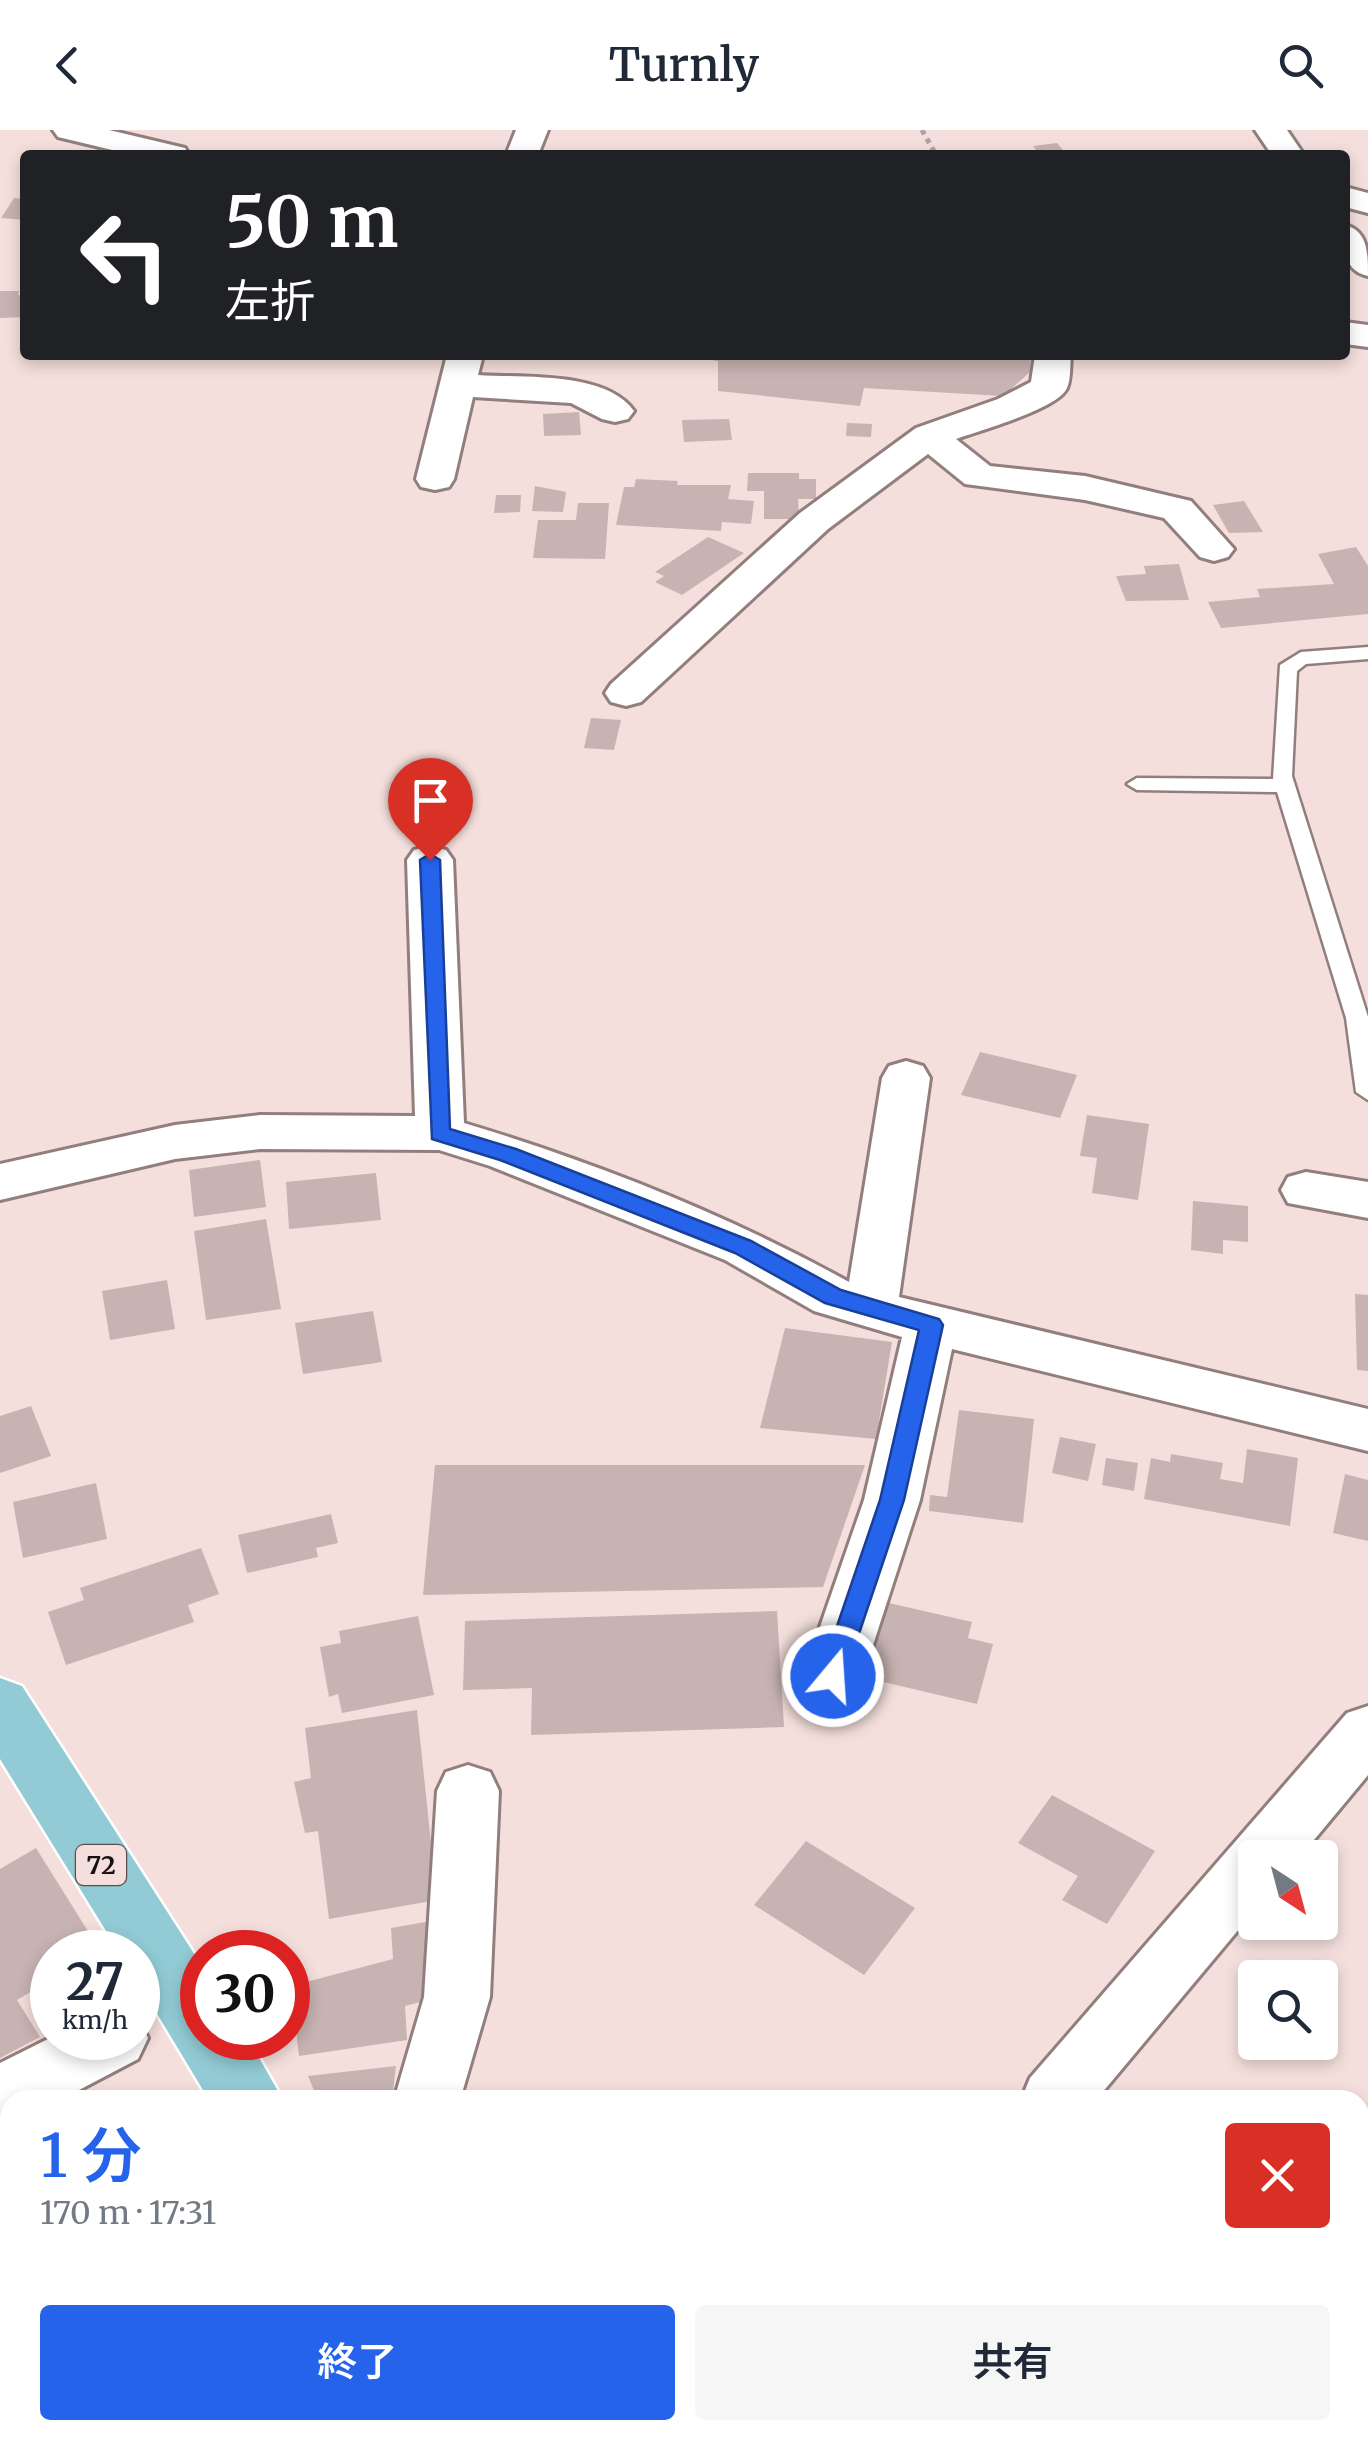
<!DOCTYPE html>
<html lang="ja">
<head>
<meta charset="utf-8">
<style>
  :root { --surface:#fff; --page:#f6f6f7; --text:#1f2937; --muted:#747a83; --accent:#2563eb }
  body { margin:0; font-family:Merriweather,"Noto Sans JP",serif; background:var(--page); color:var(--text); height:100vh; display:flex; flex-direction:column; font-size:38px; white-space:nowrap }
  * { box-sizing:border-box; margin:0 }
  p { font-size:32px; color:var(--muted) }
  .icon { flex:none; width:55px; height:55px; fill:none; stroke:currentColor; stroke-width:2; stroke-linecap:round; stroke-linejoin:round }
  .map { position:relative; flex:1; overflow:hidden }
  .drawer { position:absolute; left:0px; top:1960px; width:1370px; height:350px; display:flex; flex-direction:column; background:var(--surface); border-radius:30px 30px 0 0; box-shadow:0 5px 15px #0003 }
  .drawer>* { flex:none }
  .banner { position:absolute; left:20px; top:20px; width:1330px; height:210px; border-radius:10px; box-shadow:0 5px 15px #0003; background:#202124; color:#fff; overflow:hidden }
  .needle { width:65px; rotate:144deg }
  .buttons { position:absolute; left:1238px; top:1710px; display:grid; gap:20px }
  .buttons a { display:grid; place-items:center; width:100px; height:100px; border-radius:10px; background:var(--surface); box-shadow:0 5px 15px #0003; font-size:50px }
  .speed { position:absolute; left:30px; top:1800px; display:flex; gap:20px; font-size:50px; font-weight:700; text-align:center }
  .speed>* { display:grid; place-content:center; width:130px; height:130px; border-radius:50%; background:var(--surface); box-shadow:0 5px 15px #0003; line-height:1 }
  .speed small { font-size:25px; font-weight:400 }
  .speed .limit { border:15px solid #d22; background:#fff; color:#111 }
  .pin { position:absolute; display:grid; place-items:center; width:85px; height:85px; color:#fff; margin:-102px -42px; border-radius:50% 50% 50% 0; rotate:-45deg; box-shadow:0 0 10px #0007 }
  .pin .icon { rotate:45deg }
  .me { position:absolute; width:110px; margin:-55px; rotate:18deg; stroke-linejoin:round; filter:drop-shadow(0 0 8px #0008) }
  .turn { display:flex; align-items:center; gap:35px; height:210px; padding:0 40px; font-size:45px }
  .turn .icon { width:130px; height:130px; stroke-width:2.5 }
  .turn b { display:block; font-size:70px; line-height:85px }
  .round { display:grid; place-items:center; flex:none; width:105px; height:105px; border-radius:10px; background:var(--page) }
  .head { display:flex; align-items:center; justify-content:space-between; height:170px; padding:0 40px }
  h1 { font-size:60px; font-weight:600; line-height:75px; color:var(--accent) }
  .primary-button { display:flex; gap:20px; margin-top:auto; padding:20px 40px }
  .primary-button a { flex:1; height:115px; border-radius:10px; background:var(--accent); color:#fff; font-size:40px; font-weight:600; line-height:115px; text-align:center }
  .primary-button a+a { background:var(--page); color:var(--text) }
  header { display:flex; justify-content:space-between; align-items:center; height:130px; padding:0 40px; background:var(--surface); font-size:45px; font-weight:600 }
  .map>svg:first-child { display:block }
</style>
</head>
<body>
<header><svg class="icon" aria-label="back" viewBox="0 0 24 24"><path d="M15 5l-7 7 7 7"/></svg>Turnly<svg class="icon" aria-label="search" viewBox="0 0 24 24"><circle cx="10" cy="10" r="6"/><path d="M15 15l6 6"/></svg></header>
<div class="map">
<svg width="1368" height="2310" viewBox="0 0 1368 2310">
  <rect width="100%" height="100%" fill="#f4dfdc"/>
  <path fill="#c7b3b1" d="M1057 13 1067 25H1013L1036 20 1033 16Z
    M14 68 25 69V90L1 88Z
    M0 161H19L18 165H25V187L0 188Z
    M682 225H1031L1030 242 1003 266 864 258 860 276 718 261V231Z
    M579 282 581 305 544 306 543 284Z
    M729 289 732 310 684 312 682 290Z
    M847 293 872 294 871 307 846 306Z
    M748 343H799V349H816V369H798L799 389H764V361H747Z
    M636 349 678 351 677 355H731L728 369 754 371 751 394 722 392 721 401 616 395 624 357H634Z
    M535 356 566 362 563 382 532 381Z
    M496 365H521L520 382 494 383Z
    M1244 371 1263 402 1229 403 1213 375Z
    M578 373H609L605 429 533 428 538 390H576Z
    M708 407 744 423 682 465 655 452 664 446 655 442Z
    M1356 417 1368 436V484L1221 498 1208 472 1260 467 1257 459 1334 454 1318 424Z
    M1179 434 1189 470 1126 471 1116 446 1146 444 1144 436Z
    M591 588 621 590 614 620 584 618Z
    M980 922 1077 945 1060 988 961 965Z
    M1087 985 1149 994 1138 1070 1092 1063 1097 1028 1080 1026Z
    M260 1030 266 1077 194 1087 189 1040Z
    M376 1043 381 1090 289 1099 286 1052Z
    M1193 1071 1248 1076V1112L1223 1110V1124L1191 1120Z
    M266 1089 281 1179 206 1190 194 1101Z
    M167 1150 175 1199 110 1210 102 1161Z
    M1355 1164 1368 1165V1241L1357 1240Z
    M373 1181 382 1232 303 1244 295 1193Z
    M785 1198 892 1212 876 1309 760 1298Z
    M31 1276 51 1326 0 1343V1286Z
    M959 1280 1034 1289 1023 1393 929 1381 930 1365 947 1367Z
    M1060 1307 1096 1314 1088 1351 1052 1343Z
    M1247 1319 1298 1328 1290 1396 1144 1369 1151 1328 1170 1332 1171 1324 1223 1333 1220 1349 1243 1353Z
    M1106 1328 1138 1333 1134 1361 1102 1355Z
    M435 1335H865L823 1457 423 1465Z
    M1345 1344 1368 1350V1411L1333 1403Z
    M96 1353 107 1409 23 1428 13 1372Z
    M331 1384 338 1413 316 1418 318 1427 247 1443 238 1405Z
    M201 1418 219 1464 188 1475 194 1492 66 1535 48 1482 84 1470 80 1458Z
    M880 1471 972 1492 968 1508 993 1514 977 1574 858 1546Z
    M777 1481 784 1597 531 1605 532 1558 463 1560 465 1491Z
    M418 1486 434 1565 342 1583 338 1564 329 1567 320 1517 341 1513 339 1501Z
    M417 1580 437 1770 329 1789 318 1701 305 1703 294 1652 311 1648 305 1598Z
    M1052 1665 1155 1721 1107 1794 1062 1770 1078 1746 1018 1713Z
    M806 1711 915 1778 864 1845 754 1775Z
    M36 1718 101 1822H52V1849L17 1870 40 1907 0 1928V1739Z
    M431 1791 437 1841 422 1846 428 1870 405 1876 407 1910 299 1926 291 1856 393 1829 391 1798Z
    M396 1936 392 1970H318L308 1946Z
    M7 2147 10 2244 0 2249V2150Z
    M206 2300H277L279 2310H208Z
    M430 2300H592L599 2310H432Z
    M649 2300H721L713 2310H661Z
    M942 2300H998L1003 2310H920Z"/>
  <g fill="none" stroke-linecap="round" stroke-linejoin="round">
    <defs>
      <path id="service" d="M1368 517V529L1306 534 1297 541 1292 646 1368 887V970L1356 962 1346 888 1277 662 1137 660 1127 654 1137 648 1273 649 1280 535 1301 522Z"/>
      <path id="minor" d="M53 0H109L185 18 189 25H133L58 7Z
        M516 0H548L538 25H506Z
        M1255 0H1287L1304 25H1272Z
        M1345 57 1368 63V83L1345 77Z
        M1345 95C1368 101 1368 123 1368 146 1342 140 1345 118 1345 95Z
        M1345 192 1368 195V217L1345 214Z
        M447 225H483L478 245C522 248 606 241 634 281L628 289 615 292 602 289 571 273 473 267 454 349 449 357 435 360 421 357 416 349Z
        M1035 225H1071C1070 235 1071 249 1067 258 1058 279 978 301 956 309L990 336 1085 346 1191 371 1234 419 1228 427 1214 431 1200 427 1164 388 1085 370 965 354 928 324 828 399 641 572 626 576 611 572 605 563 611 554 800 383 916 298 998 269 1031 252Z
        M430 716 446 720 453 730 464 993C597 1033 728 1085 849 1152L882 948 889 936 906 931 923 936 930 948 899 1167 1368 1279V1321L952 1219 920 1370 863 1546 854 1563 833 1571 812 1563 803 1546 864 1370 902 1207 814 1181 725 1130 490 1036 439 1020 260 1019 175 1029 0 1070V1034L175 995 260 985 415 986 407 730 414 720Z
        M1306 1042 1368 1052V1088L1288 1073 1281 1060 1288 1047Z
        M1368 1576V1645L1299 1728H1255V1780L1096 1970H1021L1030 1948 1347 1583Z
        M468 1635 490 1642 499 1661 490 1867 460 1970H394L424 1867 437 1661 446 1642Z
        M138 1887 148 1908 138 1929 60 1970H10V1994L0 1998V1933L52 1907 138 1908Z
        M730 2300H807L803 2310H726Z"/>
      <path id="primary" d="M0 1548 22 1556 202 1836V1908H248L283 1970H209L138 1852V1822H119L0 1629Z
        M312 2300H388V2310H312Z"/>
    </defs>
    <use href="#service" stroke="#927f7d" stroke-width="5"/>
    <use href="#minor" stroke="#927f7d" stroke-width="6"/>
    <use href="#primary" stroke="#fff" stroke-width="5"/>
    <path stroke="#b0a09e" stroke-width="5" stroke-dasharray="5 5" stroke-linecap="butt" d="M922 0 936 25"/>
    <use href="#service" fill="#fff" fill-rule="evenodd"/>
    <use href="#minor" fill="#fff" fill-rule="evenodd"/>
    <use href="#primary" fill="#92cbd5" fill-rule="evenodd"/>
  </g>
  <path fill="#2563eb" stroke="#184099" stroke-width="2.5" d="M430 724 440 730 450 999 516 1019 751 1111 841 1160 939 1189 943 1195 904 1370 842 1554 833 1557 824 1554 820 1546 880 1370 919 1200 825 1173 735 1123 500 1030 432 1009 420 730Z"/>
  <g text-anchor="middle" stroke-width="8" stroke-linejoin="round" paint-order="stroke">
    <rect fill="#f4dfdc" stroke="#5a4f4e" stroke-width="2.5" x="76" y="1715" width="50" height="40" rx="8"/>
    <g font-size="25" font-weight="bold" fill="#181111">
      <text x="101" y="1744">72</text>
    </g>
  </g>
</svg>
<div class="buttons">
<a><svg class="needle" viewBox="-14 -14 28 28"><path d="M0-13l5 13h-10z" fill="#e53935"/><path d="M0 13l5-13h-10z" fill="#747a83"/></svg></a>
<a><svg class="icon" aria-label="search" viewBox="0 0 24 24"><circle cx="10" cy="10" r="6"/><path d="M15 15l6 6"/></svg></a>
</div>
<div class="speed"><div>27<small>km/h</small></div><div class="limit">30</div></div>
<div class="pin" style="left:430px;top:730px;background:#d93025"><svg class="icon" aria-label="arrive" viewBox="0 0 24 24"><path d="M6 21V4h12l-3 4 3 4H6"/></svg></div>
<svg class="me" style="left:833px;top:1546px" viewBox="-20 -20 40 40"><circle r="17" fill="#2563eb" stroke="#fff" stroke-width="3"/><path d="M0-11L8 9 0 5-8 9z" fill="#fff"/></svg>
<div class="banner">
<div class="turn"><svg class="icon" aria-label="left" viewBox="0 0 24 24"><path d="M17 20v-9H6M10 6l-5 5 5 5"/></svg><div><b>50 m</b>左折</div></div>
</div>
<section class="drawer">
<div class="head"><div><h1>1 分</h1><p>170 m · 17:31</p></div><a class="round" style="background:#d93025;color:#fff"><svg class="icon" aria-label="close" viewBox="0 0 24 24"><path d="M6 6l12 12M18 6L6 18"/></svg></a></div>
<div class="primary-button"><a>終了</a><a>共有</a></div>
</section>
</div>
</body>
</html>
